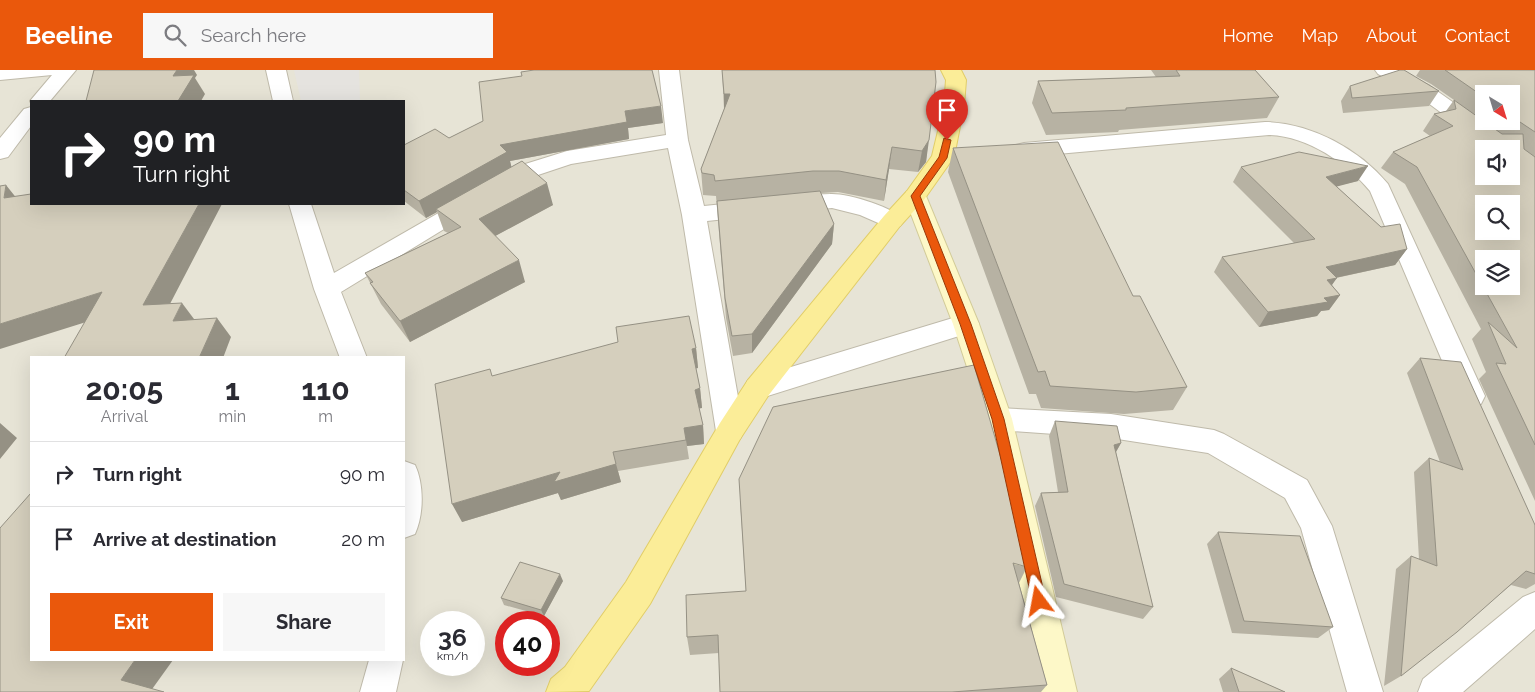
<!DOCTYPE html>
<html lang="en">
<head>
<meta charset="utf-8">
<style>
  :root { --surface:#fff; --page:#f7f7f7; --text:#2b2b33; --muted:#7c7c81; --line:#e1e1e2; --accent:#ea580c }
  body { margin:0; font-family:Raleway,sans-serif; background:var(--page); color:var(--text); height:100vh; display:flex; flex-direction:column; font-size:19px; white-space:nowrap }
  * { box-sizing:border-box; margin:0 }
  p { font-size:16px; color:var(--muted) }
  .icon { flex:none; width:28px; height:28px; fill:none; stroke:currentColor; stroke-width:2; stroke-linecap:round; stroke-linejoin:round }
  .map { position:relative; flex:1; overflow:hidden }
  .side { position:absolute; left:30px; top:286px; width:375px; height:305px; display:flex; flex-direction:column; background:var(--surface); border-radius:0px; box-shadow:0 5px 20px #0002 }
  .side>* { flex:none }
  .banner { position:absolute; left:30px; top:30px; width:375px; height:105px; border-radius:0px; box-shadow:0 5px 20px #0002; background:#202124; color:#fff; overflow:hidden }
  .needle { width:32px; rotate:142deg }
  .fabs { position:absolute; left:1475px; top:15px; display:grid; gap:10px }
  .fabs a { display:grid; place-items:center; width:45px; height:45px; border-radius:0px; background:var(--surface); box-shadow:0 5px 20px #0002; font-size:25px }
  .speed { position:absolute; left:420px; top:541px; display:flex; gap:10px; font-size:25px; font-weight:700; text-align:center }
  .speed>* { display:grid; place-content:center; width:65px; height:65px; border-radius:50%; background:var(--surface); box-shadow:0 5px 20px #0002; line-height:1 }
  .speed small { font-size:12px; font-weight:400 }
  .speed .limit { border:8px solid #d22; background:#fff; color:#111 }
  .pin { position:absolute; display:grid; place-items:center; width:42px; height:42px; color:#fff; margin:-51px -21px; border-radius:50% 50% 50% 0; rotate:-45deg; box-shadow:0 0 5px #0007 }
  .pin .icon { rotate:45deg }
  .me { position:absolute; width:55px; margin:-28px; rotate:347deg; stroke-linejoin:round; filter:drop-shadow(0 0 4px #0008) }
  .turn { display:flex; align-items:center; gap:18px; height:105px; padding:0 20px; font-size:22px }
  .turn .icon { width:65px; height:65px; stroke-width:2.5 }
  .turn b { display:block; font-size:35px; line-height:42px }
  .eta { display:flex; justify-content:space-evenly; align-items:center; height:85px; text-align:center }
  .eta b { font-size:30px; font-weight:700; line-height:35px }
  .cta { display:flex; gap:10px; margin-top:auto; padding:10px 20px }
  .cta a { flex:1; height:58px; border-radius:0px; background:var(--accent); color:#fff; font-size:20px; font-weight:700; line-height:58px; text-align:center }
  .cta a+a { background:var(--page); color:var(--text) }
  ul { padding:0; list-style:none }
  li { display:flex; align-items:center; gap:15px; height:65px; padding:0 20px; border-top:1px solid var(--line) }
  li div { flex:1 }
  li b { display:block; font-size:19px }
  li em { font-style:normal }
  header { display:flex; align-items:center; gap:30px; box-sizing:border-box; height:70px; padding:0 25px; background:var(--accent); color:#fff }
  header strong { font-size:24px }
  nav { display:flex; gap:28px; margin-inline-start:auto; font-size:18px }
  .search { width:350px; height:45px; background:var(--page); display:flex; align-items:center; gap:12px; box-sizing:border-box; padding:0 18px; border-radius:0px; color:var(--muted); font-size:19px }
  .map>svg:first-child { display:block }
</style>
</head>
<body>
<header>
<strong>Beeline</strong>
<div class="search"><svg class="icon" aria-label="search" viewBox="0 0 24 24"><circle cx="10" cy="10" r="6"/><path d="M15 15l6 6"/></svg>Search here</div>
<nav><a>Home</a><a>Map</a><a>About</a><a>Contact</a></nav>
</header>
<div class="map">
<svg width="1535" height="622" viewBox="0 0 1535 622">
  <rect width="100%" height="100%" fill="#f3f1e8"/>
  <path fill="#e7e4d6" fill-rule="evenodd" d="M0 0H1535V622H0ZM1484 24H1511V51H1484ZM31 31H404V134H31ZM1484 79H1511V106H1484ZM1484 134H1511V161H1484ZM1484 189H1511V216H1484ZM31 288H404V590H31ZM431 552H474V595H431ZM506 552H549V595H506Z"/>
  <path fill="#e5e3df" d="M294 0H359L360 31H301Z"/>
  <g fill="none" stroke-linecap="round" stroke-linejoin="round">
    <defs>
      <path id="street" d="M0 0H76L50 31 31 33 30 31 52 5 0 10Z
        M266 0H286L293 31H273Z
        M659 0H679L688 70 704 136C745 132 788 125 830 124 847 123 895 137 904 151L900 156 892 159 860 145 832 138 707 151 744 361 740 369 730 373 720 369 716 361 682 145 668 78 571 94 538 105 485 134 341 222 367 288H340L314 219 289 134H311L334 203 522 95 567 81 666 65Z
        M1375 0H1400L1430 16 1512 74 1515 79 1511 84V79H1490L1416 24 1378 4Z
        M31 37V56L8 87 0 89V68L24 39Z
        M1265 52C1311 53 1359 79 1388 114L1485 326 1481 334 1471 337 1461 334 1457 326 1370 121C1347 93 1307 66 1269 65L1024 87 1016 85 1013 80 1016 75 1024 73Z
        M966 244 975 247 979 254 975 261 758 329 748 326 744 318 748 310Z
        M998 338 1111 344 1214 360 1224 364 1307 410 1332 456 1383 622H1347L1301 458 1285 428 1208 383 1111 368 998 360 988 357 984 349 988 341Z
        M404 391 415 395C424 414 424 444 415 464L404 468Z
        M1535 522V559L1463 622H1418L1423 609 1523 527Z
        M369 590H403L396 622H360Z"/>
      <path id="secondary" d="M915 119 923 121 926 126 979 254 1012 349 1077 622H1041L984 349 953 254 904 126 907 121Z"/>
      <path id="primary" d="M941 0H961L966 10 964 36 954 87 923 131 900 156 768 326 740 369 650 534 589 621 546 622 551 609 565 597 626 512 720 353 748 310 884 146 907 121 932 86 944 36 946 10Z"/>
    </defs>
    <use href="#street" stroke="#bfbaaa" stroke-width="2"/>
    <use href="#secondary" stroke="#d2cb98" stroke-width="2"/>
    <use href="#primary" stroke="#e1cd68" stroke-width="2"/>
    <use href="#street" fill="#fff" fill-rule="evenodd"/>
    <use href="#secondary" fill="#fdf8c8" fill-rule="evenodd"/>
    <use href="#primary" fill="#fbed98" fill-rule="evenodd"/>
  </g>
  <path fill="#b7b2a3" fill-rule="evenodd" d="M722 0H935L926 92 918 102 889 99 884 131 838 122 821 123 834 154 832 174 752 283 733 286 726 248 716 126 703 125 701 99 724 39Z
    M1151 0H1255L1279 27 1267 48 1119 60 1118 62 1046 65 1032 33 1038 11 1156 7Z
    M1420 0H1535V431L1479 309 1486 302 1472 269 1481 259 1405 114 1381 98 1393 82 1430 66 1423 61 1434 44 1446 41 1454 30 1431 14 1416 6ZM1484 24H1511V51H1484Z
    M522 6 663 53 628 58 629 69 510 91 511 97 553 135 495 166 525 212 410 272 381 234 365 203 448 163 444 161 437 142 426 148 404 131V75L449 68 483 51Z
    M1350 16 1439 21 1429 36 1343 43 1341 31Z
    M953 78 1133 226 1187 317 1173 340 1124 344 1041 338 1036 324H1029L948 102Z
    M1241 97 1358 111 1336 116 1381 157 1407 179 1395 195 1336 208 1332 215 1340 225 1329 240 1321 241 1317 246 1259 257 1214 202 1222 187 1294 173 1233 112Z
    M696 278 698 298H696L700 318 702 338H699L703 355 704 374 687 376 689 389 618 401 621 412 561 430 558 423 462 452 493 306Z
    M1420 288 1535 455V514L1526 519 1511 515 1401 606 1384 616 1396 499 1411 486 1419 489 1414 402 1429 388 1440 392 1407 303Z
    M1055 351 1121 373 1116 382 1153 537 1143 549 1056 527 1035 436 1041 423 1058 422 1049 366Z
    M740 431 1027 497 1019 513 1047 615 1041 622H720L719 583 690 585 687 567 746 521Z
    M1218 462 1333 557 1318 568 1232 563 1207 474Z
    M563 511 544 546 504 535 501 528Z
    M1231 598 1285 622H1223L1219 609Z"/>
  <path fill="#959184" d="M170 0H194L197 5 195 8 205 24 201 31H178Z
    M724 24H730L724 46Z
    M661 36 663 53 628 58 629 69 510 91 512 99 436 139 437 142 426 148 419 131 500 75 625 41Z
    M929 70 926 92 918 102 922 81Z
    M892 77 889 99 884 131 886 110Z
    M1368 96 1358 111 1316 122 1326 107Z
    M547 113 553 135 486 171 479 149Z
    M6 115 22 135 4 128Z
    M199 134H222L159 255 143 235Z
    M834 154 832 174 752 283V264Z
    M1407 179 1395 195 1316 212 1326 197Z
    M519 190 525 212 410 272 400 251Z
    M1337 208 1326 223 1327 210Z
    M102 222 118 242 0 279V254Z
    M1340 225 1329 240 1321 241 1317 246 1259 257 1268 242 1324 228Z
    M182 233 197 253 173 251Z
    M217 248 231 267 223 288H199Z
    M696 278 698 298 694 299 692 279Z
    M700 318 702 338 697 339 695 320Z
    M0 353 17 368 0 389Z
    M703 355 704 374 687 376 684 358Z
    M1121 373 1113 387 1114 375Z
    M616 394 621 412 561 430 558 423 462 452 452 434 560 402Z
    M560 504 563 511 544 546 541 540Z
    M135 590H173L150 622 121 610Z"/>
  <path fill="#d5cfbd" stroke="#959184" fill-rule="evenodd" d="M94 0H177L173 6 194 5 178 31H86Z
    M534 0H652L661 36 625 41 627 52 500 75 507 82 419 131 404 120V75L435 59 449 68 483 51 479 12 522 6 521 2Z
    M722 0H935L936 12 929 70 922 81 892 77 886 110 839 101H813L715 111 714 105 702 103 701 99 730 24H724Z
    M1176 0H1255L1279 27 1126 38V40L1052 43 1038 11 1180 6Z
    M1400 0H1404L1439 21 1352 28 1350 16Z
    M1445 0H1535V62L1511 46V24H1484V27Z
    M1454 30 1502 64H1523L1524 79 1535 87V375L1496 293 1506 294 1488 252 1517 278 1417 97 1393 82 1453 56 1434 44 1456 39ZM1484 79H1511V106H1484ZM1484 134H1511V161H1484ZM1484 189H1511V216H1484Z
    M1058 72 1133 226H1140L1187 317 1136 322 1050 316 1045 301 1038 302 953 78Z
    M1299 82 1368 96 1326 107 1381 157 1400 154 1407 179 1326 197 1337 208 1327 210 1340 225 1324 228 1328 232 1268 242 1222 187 1315 169 1241 97Z
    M522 91 547 113 479 149 519 190 400 251 370 213 373 212 365 203 461 157 436 139Z
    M6 115 4 128 31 124V134H199L143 235 182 233 173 251 217 248 199 288H64L102 222 0 254V116Z
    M820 121 834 154 752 264 732 266 725 228 717 131Z
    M689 246 696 278 692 279 700 318 695 320 703 355 684 358 686 370 613 382 616 394 554 412 560 402 452 434 435 314 490 299 492 306 618 272 616 257Z
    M1420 288 1461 292 1535 455V504L1526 501 1457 562 1401 606 1411 486 1437 496 1429 388 1463 400Z
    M974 295 1009 416 1027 497 1013 493 1047 615 952 622H720L718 565 687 567 686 525 746 521 739 409 773 337Z
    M1055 351 1117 356 1121 373 1114 375 1153 537 1064 514 1041 423 1068 422Z
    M31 423V590H135L121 610 164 622H0V458Z
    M1218 462 1300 466 1333 557 1244 551Z
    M520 492 560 504 541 540 501 528Z
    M1231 598 1285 622H1239Z"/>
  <path fill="#ea580c" stroke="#983908" d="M944 68 951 70 947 88 920 126 971 254 1004 349 1046 531 1044 535 1039 537 1034 535 1032 531 992 349 960 254 911 126 939 87Z"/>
</svg>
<div class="fabs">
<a><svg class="needle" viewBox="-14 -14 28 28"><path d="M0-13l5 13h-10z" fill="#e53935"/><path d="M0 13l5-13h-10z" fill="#7c7c81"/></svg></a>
<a><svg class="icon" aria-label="sound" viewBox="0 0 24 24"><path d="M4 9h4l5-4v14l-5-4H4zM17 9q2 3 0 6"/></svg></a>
<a><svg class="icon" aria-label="search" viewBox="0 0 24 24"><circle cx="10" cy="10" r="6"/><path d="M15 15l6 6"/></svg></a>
<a><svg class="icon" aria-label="layers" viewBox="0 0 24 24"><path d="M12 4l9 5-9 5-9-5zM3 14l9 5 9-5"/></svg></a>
</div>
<div class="speed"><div>36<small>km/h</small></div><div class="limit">40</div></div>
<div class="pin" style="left:947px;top:70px;background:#d93025"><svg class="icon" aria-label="arrive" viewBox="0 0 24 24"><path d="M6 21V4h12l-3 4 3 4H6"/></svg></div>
<svg class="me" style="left:1039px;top:531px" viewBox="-20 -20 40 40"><path d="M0-17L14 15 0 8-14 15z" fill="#ea580c" stroke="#fff" stroke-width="4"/></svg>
<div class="banner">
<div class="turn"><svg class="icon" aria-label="right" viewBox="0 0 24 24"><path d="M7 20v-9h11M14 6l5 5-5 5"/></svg><div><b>90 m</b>Turn right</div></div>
</div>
<section class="side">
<div class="eta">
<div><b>20:05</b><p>Arrival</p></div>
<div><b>1</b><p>min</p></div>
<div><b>110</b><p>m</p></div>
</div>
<ul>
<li><svg class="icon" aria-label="right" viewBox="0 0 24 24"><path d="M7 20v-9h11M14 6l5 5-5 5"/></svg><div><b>Turn right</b></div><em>90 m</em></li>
<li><svg class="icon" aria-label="arrive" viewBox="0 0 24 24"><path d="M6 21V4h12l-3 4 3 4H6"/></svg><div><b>Arrive at destination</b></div><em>20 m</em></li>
</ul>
<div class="cta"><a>Exit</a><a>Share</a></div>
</section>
</div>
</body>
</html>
